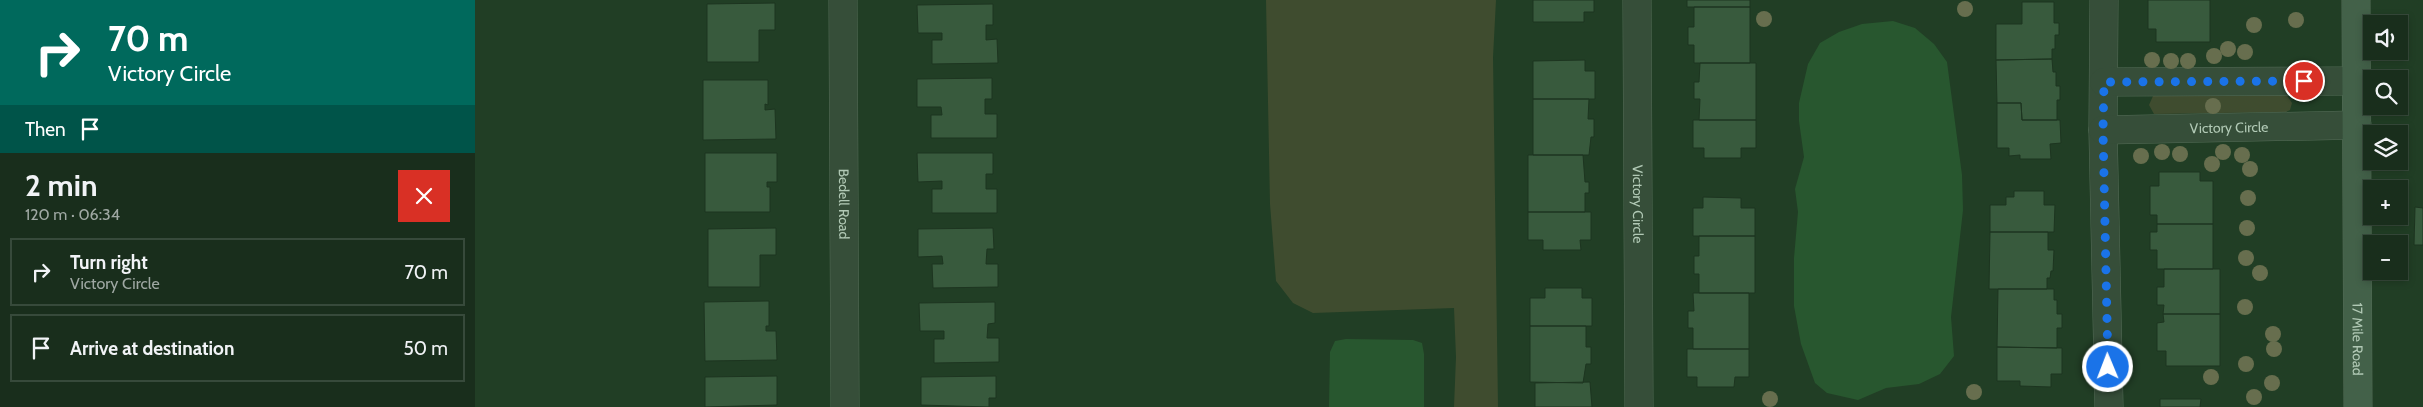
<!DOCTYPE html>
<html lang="en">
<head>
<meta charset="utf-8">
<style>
  :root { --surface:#192e1c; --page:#223625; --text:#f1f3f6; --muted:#9fa8a3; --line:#374a3b }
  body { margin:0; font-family:Cabin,sans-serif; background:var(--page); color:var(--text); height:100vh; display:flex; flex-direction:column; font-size:19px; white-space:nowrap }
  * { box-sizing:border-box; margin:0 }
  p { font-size:16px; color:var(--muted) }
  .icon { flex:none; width:28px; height:28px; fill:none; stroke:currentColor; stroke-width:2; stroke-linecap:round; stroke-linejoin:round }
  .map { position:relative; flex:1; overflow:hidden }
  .drawer { display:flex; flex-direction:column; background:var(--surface); width:475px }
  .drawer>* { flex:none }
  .hud { background:#00695c; color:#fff; overflow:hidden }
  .controls { position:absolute; left:1888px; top:15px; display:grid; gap:10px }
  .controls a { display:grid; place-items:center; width:45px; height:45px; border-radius:0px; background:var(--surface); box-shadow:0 2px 8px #0003,0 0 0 1px var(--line); font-size:25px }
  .pin { position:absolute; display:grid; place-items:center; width:42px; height:42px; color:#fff; margin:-21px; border:2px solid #fff; border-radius:50%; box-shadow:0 1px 5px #0007 }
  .me { position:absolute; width:55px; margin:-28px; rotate:359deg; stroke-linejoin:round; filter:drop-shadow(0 0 4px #0008) }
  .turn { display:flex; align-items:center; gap:18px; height:105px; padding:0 25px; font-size:22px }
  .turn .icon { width:65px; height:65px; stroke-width:2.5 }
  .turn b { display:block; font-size:35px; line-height:42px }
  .then { display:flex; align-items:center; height:48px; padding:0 25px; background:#0003; gap:10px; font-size:19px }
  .round { display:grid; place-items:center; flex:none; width:52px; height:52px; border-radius:0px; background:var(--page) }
  .head { display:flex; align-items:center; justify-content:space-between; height:85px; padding:0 25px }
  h1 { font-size:30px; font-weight:800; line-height:38px }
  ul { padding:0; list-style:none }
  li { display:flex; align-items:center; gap:15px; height:68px; margin:0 10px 8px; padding:0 15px; border:2px solid var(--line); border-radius:0px }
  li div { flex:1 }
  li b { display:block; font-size:19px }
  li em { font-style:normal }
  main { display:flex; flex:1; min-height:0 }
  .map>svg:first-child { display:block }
</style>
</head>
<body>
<main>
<section class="drawer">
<div class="hud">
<div class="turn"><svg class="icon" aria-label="right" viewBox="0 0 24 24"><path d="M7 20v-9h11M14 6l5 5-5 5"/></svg><div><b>70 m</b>Victory Circle</div></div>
<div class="then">Then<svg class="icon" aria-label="arrive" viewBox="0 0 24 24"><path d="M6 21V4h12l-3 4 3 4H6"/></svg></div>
</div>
<div class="head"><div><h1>2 min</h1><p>120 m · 06:34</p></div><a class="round" style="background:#d93025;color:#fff"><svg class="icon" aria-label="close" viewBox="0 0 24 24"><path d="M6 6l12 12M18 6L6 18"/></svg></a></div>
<ul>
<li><svg class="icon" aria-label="right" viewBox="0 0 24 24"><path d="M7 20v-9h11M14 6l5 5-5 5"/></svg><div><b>Turn right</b><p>Victory Circle</p></div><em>70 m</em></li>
<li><svg class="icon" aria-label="arrive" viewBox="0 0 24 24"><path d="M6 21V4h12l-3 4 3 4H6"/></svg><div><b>Arrive at destination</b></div><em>50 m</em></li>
</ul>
</section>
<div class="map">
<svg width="1948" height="407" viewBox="0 0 1948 407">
  <rect width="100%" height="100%" fill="#213e25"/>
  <path fill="#3f4c2f" d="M791 0H1021L1018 57 1023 407H979L981 357 979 308 838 313 818 303 801 281 795 204Z
    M1811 94 1817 103 1815 110 1811 112 1679 114 1674 105 1678 96Z"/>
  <path fill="#28572f" d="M1418 21 1440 28 1459 44 1472 62 1487 175 1488 210 1476 317 1479 356 1465 374 1444 384 1411 388 1383 400 1352 393 1340 383 1326 344 1319 306V258L1323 212 1320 189 1329 157 1324 121V103L1333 64 1345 43 1364 32 1387 24Z
    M871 339 938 340 947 343 949 354V407H854L855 352 860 341Z"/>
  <path fill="#385a3d" stroke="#1d3520" d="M1058 0H1119V12H1109V22H1058Z
    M1212 0H1275V7H1212Z
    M1673 0H1735V42H1681V29H1673Z
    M1547 2H1579V23H1584V35H1580V49H1577V59L1521 60V24H1547Z
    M300 3V30H284V62H232V4Z
    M518 4V25H511V40L522 39 523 63 457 64V40H467V33H443L442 5Z
    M1219 7H1275V63H1219V45H1213V27H1219Z
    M1577 59 1578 72H1581V86H1585V100H1582V120H1547L1546 103H1522L1521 60Z
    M1110 60V71H1120V99H1058V61Z
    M1225 63H1281V120H1224L1225 99H1219V82H1224Z
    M517 78V99H510V114H522V138H456V115H467L466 107H442V79Z
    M228 80H293V105L290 104V110L300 109 301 139 228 140Z
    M1058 99H1114L1113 119H1119V137H1116L1114 155H1058Z
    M1522 103H1546L1547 120H1585L1586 143 1575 144 1576 159H1545V155L1534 156V148H1522Z
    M1218 120H1281V148H1266V158H1229V148H1218Z
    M230 153H302V182H292V187H295V212H230Z
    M442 153H518V174H511V189H522V213H457V189H467V181L443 182Z
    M1053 155H1108L1110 182H1114V193H1110V212H1053Z
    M1684 172H1725V181H1738V224H1682V215H1675V186H1684Z
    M1539 191H1569V205H1580L1579 232H1515V205H1531V197H1539Z
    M1228 197 1266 198V208H1280V236H1218V208H1228Z
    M1940 207 1948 208V245H1939Z
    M1053 212H1116V240H1105L1106 250H1068V240H1053Z
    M1682 224H1738V269H1682V250H1675V232H1682Z
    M301 228V255H285V287H233V229Z
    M518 228 519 249H512L511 264H523V287L458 288 457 264H468L467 256 443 257V229Z
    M1515 232H1573V250H1579L1578 271H1576L1575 278H1572V289H1514Z
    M1224 236H1280V293H1224V274H1219V256H1224Z
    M1689 269H1745V314H1688L1689 305H1682V287H1689Z
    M1070 288H1107V298H1117V326H1055V298H1070Z
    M1523 289H1579V300H1582V314H1587V328H1582V348L1522 347Z
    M1218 293H1274V349H1218V328H1213V311H1219Z
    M294 301V326H291V331H301L302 360 230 361 229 302Z
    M520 302V323L513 324 512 338H524V362L459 363V339H469V331H445L444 303Z
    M1688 314H1745V366H1691V351H1682V323L1689 322Z
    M1055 326H1111V347H1116V364H1111L1108 383 1055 382Z
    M1522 347 1587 348V374H1576V387L1545 386V381H1522Z
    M1212 349H1274V377H1260L1259 387H1222V377H1212Z
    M302 376V405L230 407V377Z
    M521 376V398H514V407L446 405V377Z
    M1115 382 1117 407H1060V383Z
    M1685 399H1726L1725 407H1685Z"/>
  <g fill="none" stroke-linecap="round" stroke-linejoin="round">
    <defs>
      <g id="street">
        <path id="s1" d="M368 0 370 407"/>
        <path id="s2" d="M1162 0 1164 407"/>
        <path d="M1629 0 1628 130 1634 407"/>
        <path d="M1629 82 1882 81"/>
        <path id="s3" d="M1628 130 1882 125"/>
      </g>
      <g id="secondary">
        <path id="s4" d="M1881 0 1883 407"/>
      </g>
    </defs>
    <use href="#street" stroke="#546c57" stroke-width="29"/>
    <use href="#secondary" stroke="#546c57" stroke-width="29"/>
    <use href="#street" stroke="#364e39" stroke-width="28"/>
    <use href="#secondary" stroke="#436149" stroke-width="28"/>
  </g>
  <g fill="#676e4e">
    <circle cx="1490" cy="9" r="8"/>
    <circle cx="1289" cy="19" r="8"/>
    <circle cx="1821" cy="20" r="8"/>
    <circle cx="1779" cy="25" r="8"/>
    <circle cx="1753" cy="49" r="8"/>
    <circle cx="1770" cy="52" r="8"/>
    <circle cx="1739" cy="56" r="8"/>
    <circle cx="1677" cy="60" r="8"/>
    <circle cx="1696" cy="61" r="8"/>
    <circle cx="1713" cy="61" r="8"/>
    <circle cx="1738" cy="106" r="8"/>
    <circle cx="1687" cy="152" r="8"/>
    <circle cx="1748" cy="152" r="8"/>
    <circle cx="1705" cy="154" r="8"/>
    <circle cx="1767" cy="155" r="8"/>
    <circle cx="1666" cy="156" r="8"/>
    <circle cx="1737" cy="164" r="8"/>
    <circle cx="1775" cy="169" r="8"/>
    <circle cx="1773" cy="198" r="8"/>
    <circle cx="1772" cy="228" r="8"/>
    <circle cx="1771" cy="258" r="8"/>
    <circle cx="1785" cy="273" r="8"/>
    <circle cx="1770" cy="307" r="8"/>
    <circle cx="1798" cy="334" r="8"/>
    <circle cx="1799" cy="349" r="8"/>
    <circle cx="1771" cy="364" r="8"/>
    <circle cx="1736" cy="377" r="8"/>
    <circle cx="1797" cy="383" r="8"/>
    <circle cx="1499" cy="392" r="8"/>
    <circle cx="1779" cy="397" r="8"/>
    <circle cx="1295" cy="399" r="8"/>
  </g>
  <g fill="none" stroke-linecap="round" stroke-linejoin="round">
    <path stroke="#1a73e8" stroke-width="9" stroke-dasharray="0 16.2" d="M1633 367 1628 130 1629 82 1829 81"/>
  </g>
  <g text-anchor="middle" stroke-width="5" stroke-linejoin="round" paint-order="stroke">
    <g font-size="14" fill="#b1c9b5" stroke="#1b331e">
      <text dy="5" stroke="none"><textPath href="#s3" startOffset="126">Victory Circle</textPath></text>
      <text dy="5" stroke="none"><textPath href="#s1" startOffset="204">Bedell Road</textPath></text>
      <text dy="5" stroke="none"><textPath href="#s2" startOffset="204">Victory Circle</textPath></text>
      <text dy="5" stroke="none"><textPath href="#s4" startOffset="339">17 Mile Road</textPath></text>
    </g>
  </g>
</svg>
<div class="controls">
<a><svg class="icon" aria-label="sound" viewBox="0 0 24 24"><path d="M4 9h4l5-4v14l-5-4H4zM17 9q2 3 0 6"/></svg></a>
<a><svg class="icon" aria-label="search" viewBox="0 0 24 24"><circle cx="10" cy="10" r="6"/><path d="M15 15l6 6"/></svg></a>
<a><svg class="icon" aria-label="layers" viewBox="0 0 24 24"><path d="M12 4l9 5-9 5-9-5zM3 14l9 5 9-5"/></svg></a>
<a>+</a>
<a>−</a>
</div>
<div class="pin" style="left:1829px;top:81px;background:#d93025"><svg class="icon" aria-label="arrive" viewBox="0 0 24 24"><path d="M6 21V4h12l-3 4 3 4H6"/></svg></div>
<svg class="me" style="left:1633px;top:367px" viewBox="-20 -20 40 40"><circle r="17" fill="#1a73e8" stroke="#fff" stroke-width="3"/><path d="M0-11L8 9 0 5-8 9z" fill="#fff"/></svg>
</div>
</main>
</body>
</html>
